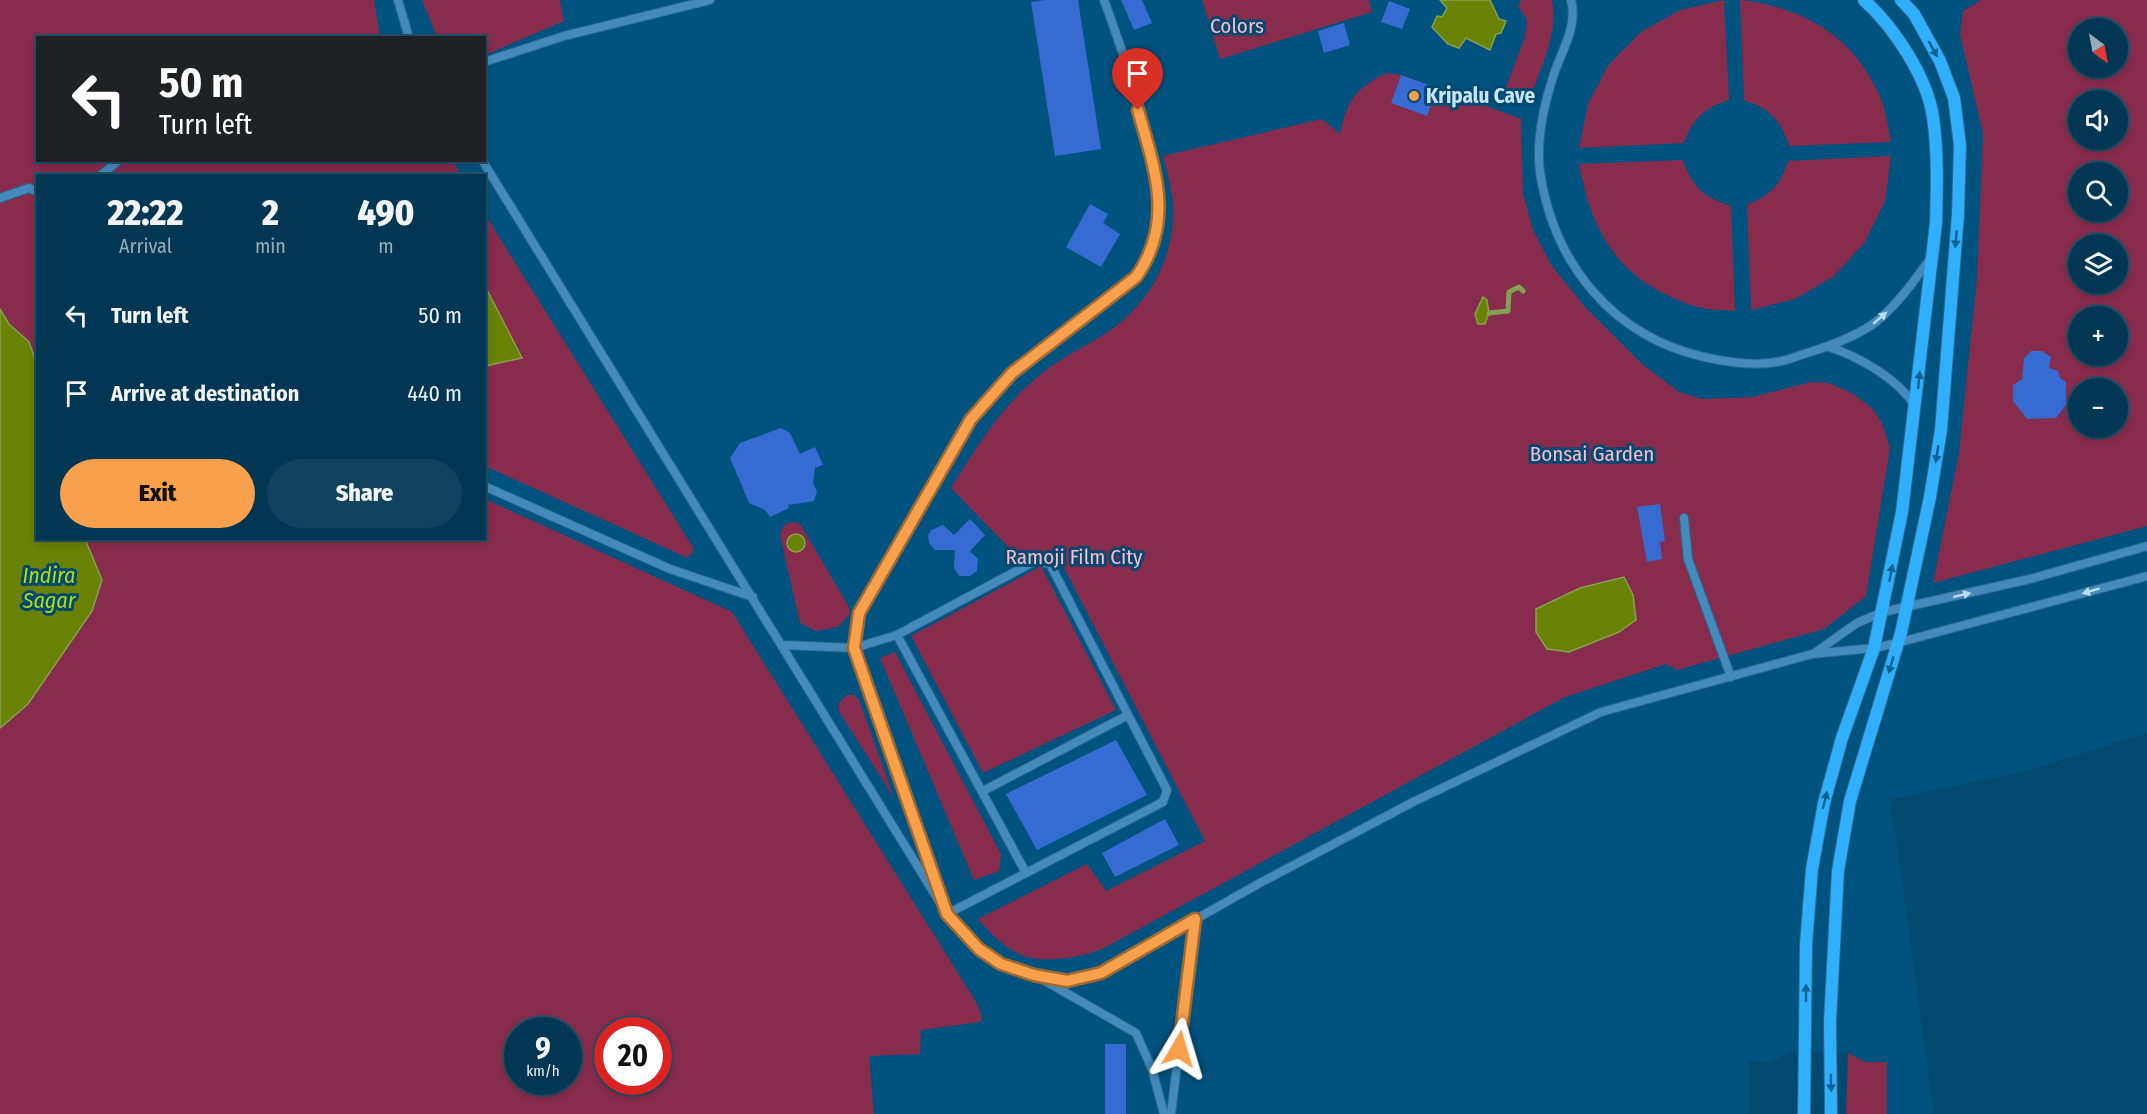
<!DOCTYPE html>
<html lang="en">
<head>
<meta charset="utf-8">
<style>
  :root { --surface:#023754; --page:#10425e; --text:#f1f3f6; --muted:#96acb8; --line:#23516b; --accent:#f8a04b }
  body { margin:0; font-family:"Fira Sans Condensed",sans-serif; background:var(--page); color:var(--text); height:100vh; display:flex; flex-direction:column; font-size:22px; white-space:nowrap }
  * { box-sizing:border-box; margin:0 }
  p { font-size:20px; color:var(--muted) }
  .icon { flex:none; width:33px; height:33px; fill:none; stroke:currentColor; stroke-width:2; stroke-linecap:round; stroke-linejoin:round }
  .map { position:relative; flex:1; overflow:hidden }
  .side { position:absolute; left:36px; top:174px; width:450px; height:366px; display:flex; flex-direction:column; background:var(--surface); border-radius:0px; box-shadow:0 3px 9px #0003,0 0 0 2px var(--line) }
  .side>* { flex:none }
  .top-card { position:absolute; left:36px; top:36px; width:450px; height:126px; border-radius:0px; box-shadow:0 3px 9px #0003,0 0 0 2px var(--line); background:#202124; color:#fff; overflow:hidden }
  .needle { width:39px; rotate:148deg }
  .tools { position:absolute; left:2068px; top:18px; display:grid; gap:12px }
  .tools a { display:grid; place-items:center; width:60px; height:60px; border-radius:50%; background:var(--surface); box-shadow:0 3px 9px #0003,0 0 0 2px var(--line); font-size:30px }
  .speed { position:absolute; left:504px; top:1017px; display:flex; gap:12px; font-size:30px; font-weight:700; text-align:center }
  .speed>* { display:grid; place-content:center; width:78px; height:78px; border-radius:50%; background:var(--surface); box-shadow:0 3px 9px #0003,0 0 0 2px var(--line); line-height:1 }
  .speed small { font-size:15px; font-weight:400 }
  .speed .limit { border:9px solid #d22; background:#fff; color:#111 }
  .pin { position:absolute; display:grid; place-items:center; width:51px; height:51px; color:#fff; margin:-62px -26px; border-radius:50% 50% 50% 0; rotate:-45deg; box-shadow:0 0 6px #0007 }
  .pin .icon { rotate:45deg }
  .me { position:absolute; width:66px; margin:-33px; rotate:7deg; stroke-linejoin:round; filter:drop-shadow(0 0 4px #0008) }
  .turn { display:flex; align-items:center; gap:21px; height:126px; padding:0 24px; font-size:27px }
  .turn .icon { width:78px; height:78px; stroke-width:2.5 }
  .turn b { display:block; font-size:42px; line-height:51px }
  .eta { display:flex; justify-content:space-evenly; align-items:center; height:102px; text-align:center }
  .eta b { font-size:36px; font-weight:800; line-height:42px }
  .cta { display:flex; gap:12px; margin-top:auto; padding:12px 24px }
  .cta a { flex:1; height:69px; border-radius:36px; background:var(--accent); color:#111; font-size:24px; font-weight:800; line-height:69px; text-align:center }
  .cta a+a { background:var(--page); color:var(--text) }
  ul { padding:0; list-style:none }
  li { display:flex; align-items:center; gap:18px; height:78px; padding:0 24px }
  li div { flex:1 }
  li b { display:block; font-size:22px }
  li em { font-style:normal }
  .map>svg:first-child { display:block }
</style>
</head>
<body>
<div class="map">
<svg width="2147" height="1114" viewBox="0 0 2147 1114">
  <rect width="100%" height="100%" fill="#034970"/>
  <path fill="#01537f" fill-rule="evenodd" d="M0 0H2147V733L2027 771 1892 799 1891 815 1897 843 1934 1114H1887V1063L1865 1062 1845 1052H1791L1769 1063 1749 1061V1114H310L85 539 484 538V176H38L37 365 29 342 0 309ZM2079 28H2118V68H2079ZM38 38H484V160H38ZM2079 100H2118V140H2079ZM2079 172H2118V212H2079ZM2079 244H2118V284H2079ZM2079 316H2118V356H2079ZM2079 388H2118V428H2079ZM518 1030H568V1082H518ZM608 1030H658V1082H608Z"/>
  <path fill="#872c4c" fill-rule="evenodd" d="M0 0H374L380 37 38 38V160H452L461 175 38 176 37 365 29 342 9 324 0 309Z
    M422 0H560L564 21 485 55 484 38 437 37Z
    M1202 0H1369L1372 12 1220 59Z
    M1521 0H1552C1559 31 1541 67 1531 96L1506 87 1525 37 1527 20 1518 6Z
    M1724 0 1729 100C1705 107 1692 119 1684 143L1579 148 1588 104 1609 64 1641 32 1680 10Z
    M1740 0C1803 7 1854 36 1880 97 1886 110 1888 127 1891 142L1789 146C1781 120 1769 108 1744 100Z
    M1981 0H2147V526L1933 583 1959 453 1977 279 1983 134 1960 34 1963 11ZM2079 28H2118V68H2079ZM2079 100H2118V140H2079ZM2079 172H2118V212H2079ZM2079 244H2118V284H2079ZM2079 316H2118V356H2079ZM2079 388H2118V428H2079Z
    M1386 73 1401 75 1521 119 1523 194 1533 230 1551 265 1585 307 1642 364 1679 392 1702 399 1753 397 1811 382 1829 383 1853 394 1872 408 1882 423 1890 448 1866 596 1824 629 1677 670 1666 664 1565 697 1102 949C1083 957 1047 963 1027 957 1007 951 991 934 978 919L1087 864 1106 891 1205 841 1061 562C1045 553 1034 550 1017 556L951 488C977 446 1002 405 1041 374 1065 354 1097 342 1121 322 1156 292 1175 251 1173 205 1172 189 1167 172 1163 156L1322 119 1340 134C1347 100 1355 89 1386 73Z
    M1891 156 1885 201 1865 242 1834 276 1795 299 1751 310 1747 205C1770 196 1781 184 1788 161Z
    M1683 160C1691 186 1704 198 1731 206L1735 311C1721 310 1706 310 1694 306 1621 282 1592 236 1579 164Z
    M484 213 694 549 688 558 485 466Z
    M485 499 732 612 976 1002 981 1013V1022L921 1030 920 1054 869 1056 874 1114H0V728L28 704 102 580 85 539 484 538ZM518 1030H568V1082H518ZM608 1030H658V1082H608Z
    M792 522 800 524 849 607 850 614 838 627 816 631 800 623 780 535 784 525Z
    M1041 566 1116 710 983 773 911 636Z
    M895 652 1001 854 999 871 974 880 880 658Z
    M847 695H854L859 700 894 798 838 710 839 703Z
    M1848 1053 1865 1062H1887V1114H1846Z"/>
  <path fill="#6a8307" stroke="#86a051" stroke-width="1.5" d="M1440 0H1490L1499 19 1506 21 1501 33 1496 34 1490 50 1466 38 1459 48 1448 44 1432 27 1437 16 1442 17 1447 8Z
    M484 286H485L522 358 485 366Z
    M1483 297 1487 300 1489 313 1485 324H1478L1475 314Z
    M0 309 9 324 29 342 37 365 38 538 85 539 102 580 92 611 28 704 0 728Z
    M787 543a9 9 0 1 1 18 0a9 9 0 1 1-18 0Z
    M1624 577 1633 595 1636 620 1619 632 1569 652 1547 649 1536 632V609L1580 588Z"/>
  <g fill="none" stroke-linecap="round" stroke-linejoin="round">
    <path stroke="#86a051" stroke-width="5" d="M1489 313 1508 311 1509 292 1519 287 1523 291"/>
  </g>
  <path fill="#366bd2" d="M1045 0H1078L1101 149 1055 156 1031 2Z
    M1121 0H1142L1152 23 1134 30Z
    M1389 1 1410 9 1402 29 1381 22Z
    M1344 23 1350 45 1324 53 1318 31Z
    M1401 75 1437 88 1427 116 1391 103Z
    M1090 204 1108 214 1103 223 1120 234 1101 267 1066 247Z
    M2031 351H2042L2051 357 2049 368 2058 371 2060 378 2066 382V405L2056 418 2027 419 2013 401V385L2022 379 2024 358Z
    M781 428 790 433 800 454 815 447 823 465 815 468 813 483 817 492 814 501 788 505 789 508 770 517 765 510 749 503 730 458 740 443Z
    M1660 504 1665 541 1660 542 1662 559 1647 562 1637 507Z
    M970 519 985 535 970 551 978 559 977 571 970 576H959L954 568 955 550H935L929 543 928 535 931 530 943 525 954 535Z
    M1116 740 1147 795 1037 850 1006 794Z
    M1165 819 1179 845 1115 877 1102 853Z
    M1105 1044H1126V1114H1105Z"/>
  <g fill="none" stroke-linecap="round" stroke-linejoin="round">
    <defs>
      <path id="lane" d="M398 0 409 38
        M1571 0C1578 26 1562 50 1554 74 1544 104 1536 140 1540 172 1554 264 1612 336 1704 357 1726 362 1754 366 1776 362 1787 361 1797 356 1807 353 1830 346 1858 336 1877 321 1898 304 1914 281 1930 259
        M484 62 564 36 710 0
        M482 160 947 914 979 949 1001 964 1034 975 1067 981 1101 973 1258 884 1413 802 1601 712 1812 654 1874 648 1897 643 2147 576
        M100 176 119 160
        M0 198 29 188 38 192
        M1829 347C1860 357 1898 379 1915 406
        M484 486 670 569 753 597
        M1684 518 1688 559 1731 677
        M897 635 1026 873
        M783 645 854 648 897 635 1035 561 1050 564 1167 790 1163 802 947 914 946 910
        M1816 652 1857 623 1883 612 2030 579 2147 546
        M983 791 1128 715
        M942 898 854 648 859 613 971 419 1012 373 1136 277C1146 263 1155 250 1157 232 1166 169 1126 61 1104 0
        M1040 978 1136 1033 1152 1069 1164 1114
        M1171 1114 1195 919"/>
      <path id="secondary" d="M1804 1114 1806 944 1812 869 1824 803 1842 738 1874 648 1902 512 1936 223C1937 188 1938 152 1933 117 1927 77 1894 27 1864 0
        M1831 1114 1830 1021 1838 871 1850 801 1901 633 1930 497 1941 430 1958 214 1960 145 1954 98 1940 61 1914 14 1901 0"/>
    </defs>
    <use href="#lane" stroke="#2a688c" stroke-width="10"/>
    <use href="#secondary" stroke="#2a688c" stroke-width="14"/>
    <use href="#lane" stroke="#448abc" stroke-width="8"/>
    <use href="#secondary" stroke="#30affe" stroke-width="12"/>
  </g>
  <defs><path id="oneway-solid" d="M-6-.8H1V-3.2L6.5 0L1 3.2V.8H-6Z" transform="scale(1.5)"/></defs>
  <g fill="#0e6294">
    <use href="#oneway-solid" transform="translate(1933 49) rotate(61)"/>
    <use href="#oneway-solid" transform="translate(1956 239) rotate(95)"/>
    <use href="#oneway-solid" transform="translate(1919 380) rotate(-84)"/>
    <use href="#oneway-solid" transform="translate(1937 454) rotate(99)"/>
    <use href="#oneway-solid" transform="translate(1891 573) rotate(-79)"/>
    <use href="#oneway-solid" transform="translate(1891 665) rotate(106)"/>
    <use href="#oneway-solid" transform="translate(1825 800) rotate(-76)"/>
    <use href="#oneway-solid" transform="translate(1806 993) rotate(-90)"/>
    <use href="#oneway-solid" transform="translate(1831 1083) rotate(89)"/>
  </g>
  <g fill="#badcf6">
    <use href="#oneway-solid" transform="translate(1880 318) rotate(-41)"/>
    <use href="#oneway-solid" transform="translate(2091 591) rotate(164)"/>
    <use href="#oneway-solid" transform="translate(1962 595) rotate(-13)"/>
  </g>
  <g fill="none" stroke-linecap="round" stroke-linejoin="round">
    <defs>
      <path id="route" d="M1138 110C1155 170 1175 222 1136 277L1012 373 971 419 859 613 854 648 947 914 979 949 1001 964 1034 975 1067 981 1101 973 1195 919 1179 1049"/>
    </defs>
    <use href="#route" stroke="#a16831" stroke-width="15"/>
    <use href="#route" stroke="#f8a04b" stroke-width="10"/>
  </g>
  <circle fill="#f8a04b" stroke="#034970" stroke-width="2" cx="1414" cy="96" r="6"/>
  <g text-anchor="middle" stroke-width="6" stroke-linejoin="round" paint-order="stroke">
    <g font-size="21" fill="#fcbacb" stroke="#034970">
      <text x="1237" y="33">Colors</text>
      <text x="1592" y="461">Bonsai Garden</text>
      <text x="1074" y="564">Ramoji Film City</text>
    </g>
    <g font-size="21" font-weight="bold" fill="#c7e5fd" stroke="#034970" text-anchor="start">
      <text x="1426" y="103">Kripalu Cave</text>
    </g>
    <g font-size="22" font-style="italic" fill="#b4db10" stroke="#034970">
      <text x="49" y="583">Indira<tspan x="49" dy="25">Sagar</tspan></text>
    </g>
  </g>
</svg>
<div class="tools">
<a><svg class="needle" viewBox="-14 -14 28 28"><path d="M0-13l5 13h-10z" fill="#e53935"/><path d="M0 13l5-13h-10z" fill="#96acb8"/></svg></a>
<a><svg class="icon" aria-label="sound" viewBox="0 0 24 24"><path d="M4 9h4l5-4v14l-5-4H4zM17 9q2 3 0 6"/></svg></a>
<a><svg class="icon" aria-label="search" viewBox="0 0 24 24"><circle cx="10" cy="10" r="6"/><path d="M15 15l6 6"/></svg></a>
<a><svg class="icon" aria-label="layers" viewBox="0 0 24 24"><path d="M12 4l9 5-9 5-9-5zM3 14l9 5 9-5"/></svg></a>
<a>+</a>
<a>−</a>
</div>
<div class="speed"><div>9<small>km/h</small></div><div class="limit">20</div></div>
<div class="pin" style="left:1138px;top:110px;background:#d93025"><svg class="icon" aria-label="arrive" viewBox="0 0 24 24"><path d="M6 21V4h12l-3 4 3 4H6"/></svg></div>
<svg class="me" style="left:1179px;top:1049px" viewBox="-20 -20 40 40"><path d="M0-17L14 15 0 8-14 15z" fill="#f8a04b" stroke="#fff" stroke-width="4"/></svg>
<div class="top-card">
<div class="turn"><svg class="icon" aria-label="left" viewBox="0 0 24 24"><path d="M17 20v-9H6M10 6l-5 5 5 5"/></svg><div><b>50 m</b>Turn left</div></div>
</div>
<section class="side">
<div class="eta">
<div><b>22:22</b><p>Arrival</p></div>
<div><b>2</b><p>min</p></div>
<div><b>490</b><p>m</p></div>
</div>
<ul>
<li><svg class="icon" aria-label="left" viewBox="0 0 24 24"><path d="M17 20v-9H6M10 6l-5 5 5 5"/></svg><div><b>Turn left</b></div><em>50 m</em></li>
<li><svg class="icon" aria-label="arrive" viewBox="0 0 24 24"><path d="M6 21V4h12l-3 4 3 4H6"/></svg><div><b>Arrive at destination</b></div><em>440 m</em></li>
</ul>
<div class="cta"><a>Exit</a><a>Share</a></div>
</section>
</div>
</body>
</html>
